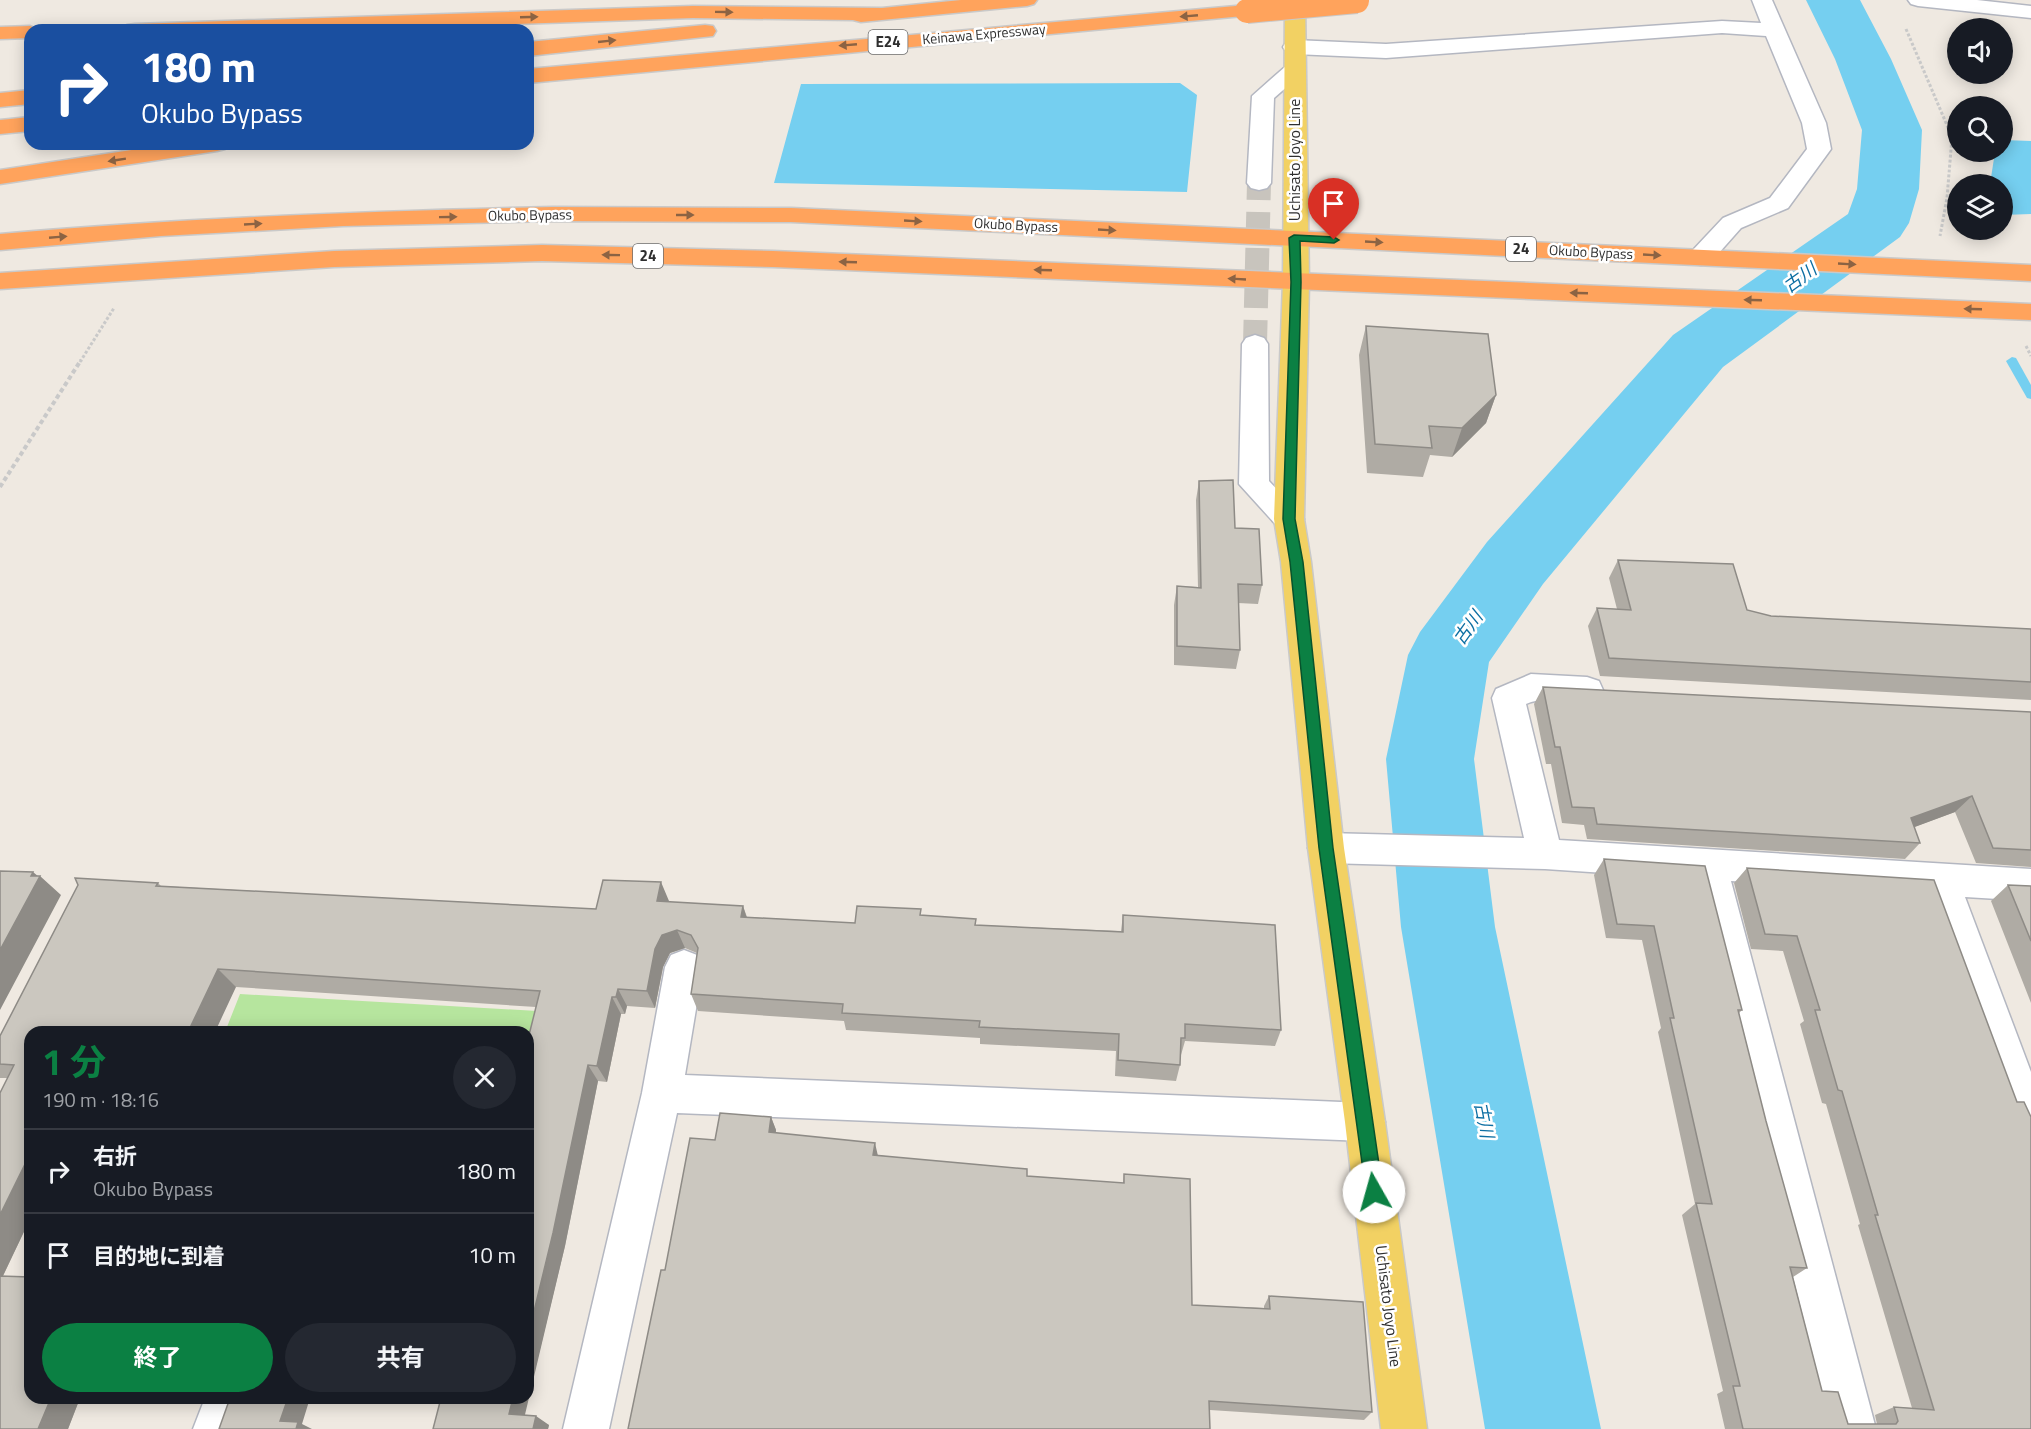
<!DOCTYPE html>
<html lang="ja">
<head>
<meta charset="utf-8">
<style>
  :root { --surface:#171b24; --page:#242831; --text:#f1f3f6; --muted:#9ea1a6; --line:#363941; --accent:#0b8043 }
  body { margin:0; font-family:"Titillium Web","Noto Sans JP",sans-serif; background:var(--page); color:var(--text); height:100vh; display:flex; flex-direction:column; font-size:22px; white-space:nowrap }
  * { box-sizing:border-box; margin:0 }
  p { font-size:20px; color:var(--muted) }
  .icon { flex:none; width:33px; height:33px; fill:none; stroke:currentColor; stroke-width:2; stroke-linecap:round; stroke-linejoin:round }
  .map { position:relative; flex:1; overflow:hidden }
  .side { position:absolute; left:24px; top:1026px; width:510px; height:378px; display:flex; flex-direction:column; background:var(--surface); border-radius:18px; box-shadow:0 3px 15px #0003 }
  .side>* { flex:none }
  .guide { position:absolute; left:24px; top:24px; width:510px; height:126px; border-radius:18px; box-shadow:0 3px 15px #0003; background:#1a4fa0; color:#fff; overflow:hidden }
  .fabs { position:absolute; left:1947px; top:18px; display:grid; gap:12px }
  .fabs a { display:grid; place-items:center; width:66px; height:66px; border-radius:50%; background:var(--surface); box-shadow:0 3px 15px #0003; font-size:30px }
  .pin { position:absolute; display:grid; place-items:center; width:51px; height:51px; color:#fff; margin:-62px -26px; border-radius:50% 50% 50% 0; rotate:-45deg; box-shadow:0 0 6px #0007 }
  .pin .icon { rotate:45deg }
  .me { position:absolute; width:66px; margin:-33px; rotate:353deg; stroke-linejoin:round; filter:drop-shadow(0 0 4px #0008) }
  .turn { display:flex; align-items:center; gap:21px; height:126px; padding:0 18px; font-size:27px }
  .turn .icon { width:78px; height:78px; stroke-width:2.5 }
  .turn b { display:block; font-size:42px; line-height:51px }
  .round { display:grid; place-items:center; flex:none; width:63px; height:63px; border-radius:32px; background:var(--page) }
  .headline { display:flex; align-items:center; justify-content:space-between; height:102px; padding:0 18px }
  h1 { font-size:36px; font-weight:700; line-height:45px; color:var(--accent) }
  .cta { display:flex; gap:12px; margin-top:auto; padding:12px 18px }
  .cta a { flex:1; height:69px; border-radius:36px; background:var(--accent); color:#fff; font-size:24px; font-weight:700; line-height:69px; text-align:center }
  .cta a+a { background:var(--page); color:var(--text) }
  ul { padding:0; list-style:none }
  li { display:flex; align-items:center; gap:18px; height:84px; padding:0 18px; border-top:2px solid var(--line) }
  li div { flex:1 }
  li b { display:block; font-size:22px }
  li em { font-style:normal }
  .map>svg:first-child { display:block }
</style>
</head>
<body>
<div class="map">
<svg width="2031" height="1429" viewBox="0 0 2031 1429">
  <rect width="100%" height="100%" fill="#efe9e1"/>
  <path fill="#b6e59e" d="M240 994 537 1011 528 1042V1032H225Z"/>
  <path fill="#75cff0" d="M1180 83 1197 95 1187 192 774 183 801 84Z
    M2003 140 2031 141V214L2003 215 2002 184H1990L1995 152H2002Z"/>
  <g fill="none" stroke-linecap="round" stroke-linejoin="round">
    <path fill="#75cff0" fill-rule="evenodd" d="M2012 357 2016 358 2031 385V399L2027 398 2006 361Z"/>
    <path fill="#75cff0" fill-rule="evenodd" d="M1806 0H1860L1891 59 1922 130 1919 189 1909 223 1900 237 1723 367 1543 584 1489 662 1474 759 1495 927 1601 1429H1485L1401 927 1386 759 1408 655 1420 632 1487 542 1673 335 1848 214 1857 189 1862 130 1835 59Z"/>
    <path stroke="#c8c4bd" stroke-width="24" stroke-dasharray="24 12" stroke-linecap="butt" d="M1255 344 1259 183"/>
    <defs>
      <path id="minor" d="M1752 0H1772L1826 123 1831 149 1788 208 1741 228 1710 263 1701 265 1692 263 1688 257 1692 251 1723 218 1770 198 1807 149 1802 123 1766 36 1722 33 1386 58 1294 54 1286 52 1283 47 1286 42 1294 40 1386 44 1722 21 1761 23Z
        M1908 0H1977L2031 6V18L1918 6 1911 4Z
        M1294 64 1302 66 1305 71 1274 98 1271 183 1267 188 1259 190 1251 188 1247 183 1252 96 1286 66Z
        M1255 335 1264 338 1268 344 1269 481 1304 519 1300 527 1289 530 1278 527 1239 484 1242 344 1246 338Z
        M1531 674 1587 677 1599 681 1603 690 1599 699C1575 707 1548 694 1526 704L1559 840 2031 869V901L1965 897 2031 1072V1146L2017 1140 2011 1126 1929 894 1731 881 1876 1429H1830L1695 879 1545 869 1326 863 1314 859 1308 848 1314 837 1326 833 1524 838 1492 698 1496 689Z
        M684 950 697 955 703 967 685 1075 1365 1103 1379 1108 1385 1122 1379 1136 1365 1141 677 1113 609 1429H563L642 1093 665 967 671 955Z
        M205 1398H249L239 1429H193Z"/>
      <path id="major" d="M1285 0H1305L1309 282 1304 519 1311 562 1344 848 1385 1122 1427 1429H1381L1345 1122 1308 848 1281 562 1274 519 1283 282Z"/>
      <path id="highway" d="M961 0H1037L1034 4 1027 6 861 22 853 20 693 18 333 30H124L127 25 135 24 693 6 882 8Z
        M1247 5 1254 7 1258 11 1254 15 528 83V69Z
        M705 25 713 26 716 31 713 36 528 56V42Z
        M30 26 39 30H30V38L0 39V27Z
        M30 90V104L0 107V93Z
        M30 117V131L0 134V120Z
        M171 144H229L225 149 217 151 0 184V170Z
        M553 207 791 208 2031 265V281L791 222 553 221 343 226 161 236 0 250V234C184 218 368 211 553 207Z
        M542 245 773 251 2031 304V320L773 267 542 261 334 267 0 289V273L334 251Z"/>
    </defs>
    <use href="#minor" stroke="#b4b7c1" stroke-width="3"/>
    <use href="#major" stroke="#c9c9c9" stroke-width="3"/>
    <use href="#highway" stroke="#c9c9c9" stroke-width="3"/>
    <path stroke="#c9c9c9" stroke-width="3" stroke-dasharray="3 2" stroke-linecap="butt" d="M1906 29 1952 137 1947 198 1940 236
      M2026 346 2031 356
      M80 362 114 308"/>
    <path stroke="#c9c9c9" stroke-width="4" stroke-dasharray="4.5 3" stroke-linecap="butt" d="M0 487 81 360"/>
    <use href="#minor" fill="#fff" fill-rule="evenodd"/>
    <use href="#major" fill="#f2d163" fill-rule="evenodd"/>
    <use href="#highway" fill="#ffa35c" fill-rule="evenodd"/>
    <defs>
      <path id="highway-bridge" d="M1247 11 1357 1"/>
    </defs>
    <use href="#highway-bridge" stroke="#c9c9c9" stroke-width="26" stroke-linecap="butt"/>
    <use href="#highway-bridge" stroke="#ffa35c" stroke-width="24"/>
  </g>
  <path fill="#afaba4" d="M1366 326 1496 395 1486 423 1452 457 1430 455 1423 477 1367 473 1359 355Z
    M1199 481 1235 528 1262 585 1258 604 1238 603 1240 650 1236 669 1174 665V605L1177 586 1198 587 1196 500Z
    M1618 560 1747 610 1771 616 2031 629V700L1600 676 1588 626 1597 608 1617 609 1609 578Z
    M1543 687 2031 712V867L1976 863 1955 812 1914 827 1920 843 1905 859 1587 839 1584 825 1562 823 1551 764H1546L1534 704Z
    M1604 859 1742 1010 1739 1013 1766 1121 1807 1268 1793 1277 1822 1391 1848 1424H1877L1875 1415 1894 1407 1912 1408 1858 1225 1860 1224 1826 1104 1822 1103 1800 1024 1804 1021 1783 951 1751 949 1734 883 1747 868 2017 1102 2031 1429H1725L1717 1394 1723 1391 1682 1215 1695 1204 1658 1032 1661 1028 1642 940 1606 938 1594 875Z
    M158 883 161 886 596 909 669 902 743 906 747 917 855 923 921 915 976 925 1121 931 1123 915 1281 1030 1275 1046 1185 1041 1181 1055 1180 1054V1065L1176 1081 1115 1076 1116 1051 980 1044V1038L846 1030 844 1021 698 1011 691 994 697 953 685 948 670 953 663 967 655 1008 627 1006 625 1014H621L607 1082 598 1081 565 1246 524 1415 549 1425 548 1429H433L528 1398 536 1007 236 987 30 1032V1219L3 1276 30 1398H80L68 1429H0V1093L8 1078H0V1036Z
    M2008 885 2031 886V1003L1991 901Z
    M771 1117 776 1130V1133L878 1155 1027 1176 1123 1183 1124 1174 1192 1305 1264 1308V1306L1269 1296 1372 1412 1364 1420 1210 1410 715 1140Z"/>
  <path fill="#8e8b86" d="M1496 395 1486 423 1452 457 1462 428Z
    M1972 796 1955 812 1896 834 1911 818Z
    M33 872 39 877 40 876 61 895 0 1010V950Z
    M661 882 669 901 665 919 657 901Z
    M743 906 749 925 741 917Z
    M677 930 685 948 670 953 663 967 655 1008 647 991 655 949 662 935Z
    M218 969 236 987 215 1032H188Z
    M618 989 627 1006 625 1014 616 997Z
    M612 997 621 1014 607 1082 597 1066Z
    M588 1065 598 1081 565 1246 523 1423 509 1414 513 1398H528V1336Z
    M771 1117 776 1130 774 1145 769 1132Z
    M875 1143 878 1156 873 1155Z
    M30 1154V1219L0 1282V1215Z
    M51 1398H80L68 1429H38Z
    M288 1398H310L302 1424 312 1429H296L280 1421Z
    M536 1416 549 1425 548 1429H533Z"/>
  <path fill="#cbc7bf" stroke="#8e8b86" stroke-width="1.5" d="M1366 326 1488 334 1496 395 1462 428 1429 426 1432 448 1375 444Z
    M1233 480 1235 528 1259 529 1262 585 1238 584 1240 650 1177 646V586L1201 588 1199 481Z
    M1618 560 1733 564 1747 610 1771 616 2031 629V682L1609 658 1597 608 1631 610Z
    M1543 687 2031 712V850L1993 848 1972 796 1911 818 1920 843 1597 824 1594 808 1572 807 1560 747H1555Z
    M1604 859 1705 866 1742 1010H1738L1766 1121 1807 1268 1790 1267 1822 1391 1838 1392 1848 1424H1896L1898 1421 1894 1407 1934 1410 1875 1215H1878L1842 1091 1838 1090 1815 1010H1820L1797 936 1765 934 1747 868 1934 880 2017 1102H2024L2031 1117V1429H1743L1733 1386H1740L1696 1203 1712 1204 1670 1018H1674L1654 926 1617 924Z
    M0 871 33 872 31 876H40L0 950Z
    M75 878 158 883 156 886 596 909 603 880 661 882 657 901 743 906 741 917 855 923 857 906 921 909 920 915 976 919 975 925 1123 932V915L1275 925 1281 1030 1185 1024V1038H1181L1180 1065 1118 1060 1119 1034 979 1027 980 1021 842 1013 843 1004 691 994 698 948 691 935 677 930 662 935 655 949 647 991 618 989 616 997H612L597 1066 588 1065 553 1233 528 1336V1039L540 991 218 969 188 1032H30V1154L0 1215V1093L14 1065 0 1064V1036L78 885Z
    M2008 885 2031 886V941Z
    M720 1113 771 1117 769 1132 875 1143 873 1155 1027 1169V1176L1124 1183V1174L1190 1179 1192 1305 1270 1309 1269 1296 1363 1302 1372 1412 1209 1401 1210 1429H628L661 1270H665L690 1138 715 1140Z
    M0 1276 30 1277V1398H51L38 1429H0Z
    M230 1398H288L280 1421 298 1422 296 1429H219Z
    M441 1398H513L509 1414 536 1416 533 1429H433Z"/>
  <defs><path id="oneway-solid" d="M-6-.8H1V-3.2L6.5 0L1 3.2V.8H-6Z" transform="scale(1.5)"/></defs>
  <g fill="#8c6343">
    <use href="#oneway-solid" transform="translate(724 12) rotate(1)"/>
    <use href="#oneway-solid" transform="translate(1189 16) rotate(175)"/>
    <use href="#oneway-solid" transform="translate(529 17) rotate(-2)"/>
    <use href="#oneway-solid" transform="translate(607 41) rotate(-6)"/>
    <use href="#oneway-solid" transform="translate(848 45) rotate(175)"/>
    <use href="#oneway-solid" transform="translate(117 160) rotate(171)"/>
    <use href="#oneway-solid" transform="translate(685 215)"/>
    <use href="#oneway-solid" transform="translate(448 217) rotate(-1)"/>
    <use href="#oneway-solid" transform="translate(913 221) rotate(3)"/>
    <use href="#oneway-solid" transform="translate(253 224) rotate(-3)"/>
    <use href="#oneway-solid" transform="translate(1107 230) rotate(3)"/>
    <use href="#oneway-solid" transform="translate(58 237) rotate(-5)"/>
    <use href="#oneway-solid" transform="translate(1374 242) rotate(3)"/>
    <use href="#oneway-solid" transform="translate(611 255) rotate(-179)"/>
    <use href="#oneway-solid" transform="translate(1652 255) rotate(3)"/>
    <use href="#oneway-solid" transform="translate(848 262) rotate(-178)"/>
    <use href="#oneway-solid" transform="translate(1847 264) rotate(3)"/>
    <use href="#oneway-solid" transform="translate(1043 270) rotate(-178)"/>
    <use href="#oneway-solid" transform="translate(1237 279) rotate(-177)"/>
    <use href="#oneway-solid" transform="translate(1579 293) rotate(-178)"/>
    <use href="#oneway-solid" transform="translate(1753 300) rotate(-178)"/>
    <use href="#oneway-solid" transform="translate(1973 309) rotate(-178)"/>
  </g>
  <path fill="#0b8043" stroke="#07532c" stroke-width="1.5" d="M1294 235 1334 237 1339 240 1334 243 1300 241 1301 282 1295 519 1303 562 1333 848 1383 1192 1380 1199 1374 1201 1368 1199 1366 1192 1319 848 1290 562 1283 519 1291 282 1289 238Z"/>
  <g text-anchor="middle" stroke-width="5" stroke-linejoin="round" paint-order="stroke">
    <g font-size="14" fill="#2e2e2e" stroke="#fff">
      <text transform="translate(984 34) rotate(-5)" y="5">Keinawa Expressway</text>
      <text transform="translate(530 215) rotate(-1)" y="5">Okubo Bypass</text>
      <text transform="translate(1016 225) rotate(3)" y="5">Okubo Bypass</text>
      <text transform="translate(1591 252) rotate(3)" y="5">Okubo Bypass</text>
    </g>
    <g fill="#fff" stroke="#6d6d6d" stroke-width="1.5">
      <rect x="868.5" y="30" width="39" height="24" rx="4.5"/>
      <rect x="1506" y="237" width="30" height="24" rx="4.5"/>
      <rect x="633" y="244" width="30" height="24" rx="4.5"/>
    </g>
    <g font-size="15" font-weight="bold" fill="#2e2e2e">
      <text x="888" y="47">E24</text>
      <text x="1521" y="254">24</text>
      <text x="648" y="261">24</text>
    </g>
    <g font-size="16" fill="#2e2e2e" stroke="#fff">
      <text transform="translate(1294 160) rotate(-90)" y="6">Uchisato Joyo Line</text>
      <text transform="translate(1389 1306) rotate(83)" y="6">Uchisato Joyo Line</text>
    </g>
    <g font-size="18" font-style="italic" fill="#0d6fa3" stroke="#fff">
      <text transform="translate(1800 278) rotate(-36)" y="6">古川</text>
      <text transform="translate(1468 628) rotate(-54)" y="6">古川</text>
      <text transform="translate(1484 1120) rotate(79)" y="6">古川</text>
    </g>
  </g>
</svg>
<div class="fabs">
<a><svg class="icon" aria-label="sound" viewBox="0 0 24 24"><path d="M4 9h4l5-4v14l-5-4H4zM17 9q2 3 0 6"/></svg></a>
<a><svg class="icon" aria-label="search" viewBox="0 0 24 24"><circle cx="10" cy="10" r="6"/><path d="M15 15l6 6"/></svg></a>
<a><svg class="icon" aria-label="layers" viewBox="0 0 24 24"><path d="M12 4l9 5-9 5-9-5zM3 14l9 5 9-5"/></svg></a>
</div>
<div class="pin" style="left:1334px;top:240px;background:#d93025"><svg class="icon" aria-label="arrive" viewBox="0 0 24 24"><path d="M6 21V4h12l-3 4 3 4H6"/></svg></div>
<svg class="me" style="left:1374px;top:1192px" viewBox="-20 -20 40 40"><circle r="19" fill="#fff"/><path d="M0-13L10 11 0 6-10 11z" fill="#0b8043"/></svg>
<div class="guide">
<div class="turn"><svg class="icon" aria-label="right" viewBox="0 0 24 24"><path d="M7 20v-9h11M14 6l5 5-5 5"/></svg><div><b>180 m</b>Okubo Bypass</div></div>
</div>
<section class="side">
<div class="headline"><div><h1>1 分</h1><p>190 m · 18:16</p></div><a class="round"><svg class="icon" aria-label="close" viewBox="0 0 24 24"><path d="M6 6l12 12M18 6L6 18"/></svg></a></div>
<ul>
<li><svg class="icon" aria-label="right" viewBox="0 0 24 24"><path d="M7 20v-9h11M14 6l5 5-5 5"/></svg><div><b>右折</b><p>Okubo Bypass</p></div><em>180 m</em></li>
<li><svg class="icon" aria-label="arrive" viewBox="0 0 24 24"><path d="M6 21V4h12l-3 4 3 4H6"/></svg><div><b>目的地に到着</b></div><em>10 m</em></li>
</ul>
<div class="cta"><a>終了</a><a>共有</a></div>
</section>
</div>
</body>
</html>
